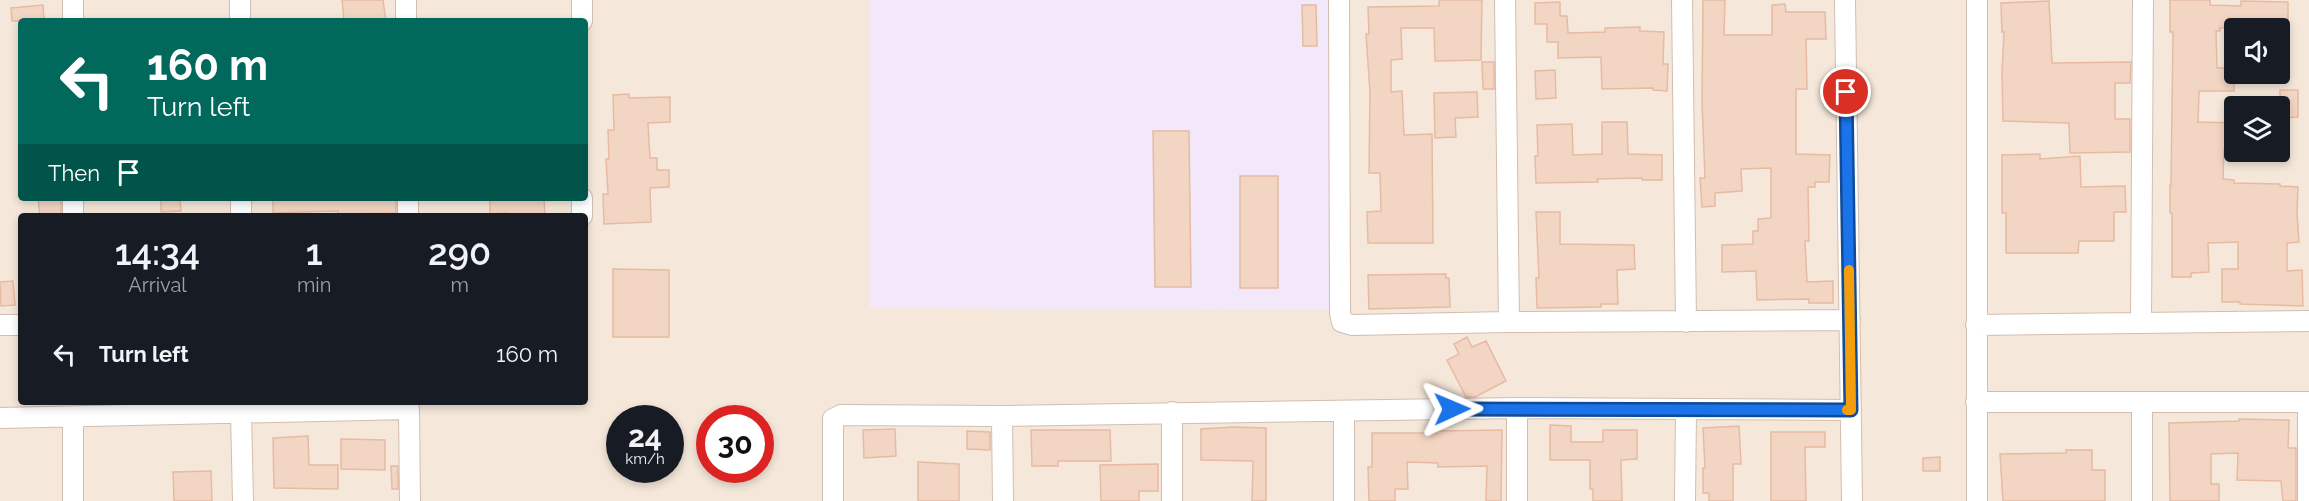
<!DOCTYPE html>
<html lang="en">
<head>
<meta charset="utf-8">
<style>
  :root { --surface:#171b24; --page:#20242c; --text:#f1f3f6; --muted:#9ea1a6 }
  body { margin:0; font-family:Raleway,sans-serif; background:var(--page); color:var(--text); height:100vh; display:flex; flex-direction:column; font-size:22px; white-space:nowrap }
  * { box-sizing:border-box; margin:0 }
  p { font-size:20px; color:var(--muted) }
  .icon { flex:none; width:33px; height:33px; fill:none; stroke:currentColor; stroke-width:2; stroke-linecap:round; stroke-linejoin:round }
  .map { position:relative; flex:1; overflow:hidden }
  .drawer { position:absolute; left:18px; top:213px; width:570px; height:192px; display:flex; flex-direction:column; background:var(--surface); border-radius:6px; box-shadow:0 3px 9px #0003 }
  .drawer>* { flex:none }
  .guide { position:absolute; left:18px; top:18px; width:570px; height:183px; border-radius:6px; box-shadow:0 3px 9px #0003; background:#00695c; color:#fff; overflow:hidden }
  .buttons { position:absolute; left:2224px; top:18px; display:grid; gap:12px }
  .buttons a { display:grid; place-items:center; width:66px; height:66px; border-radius:6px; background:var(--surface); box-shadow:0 3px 9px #0003; font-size:30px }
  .speed { position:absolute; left:606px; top:405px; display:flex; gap:12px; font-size:30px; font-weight:700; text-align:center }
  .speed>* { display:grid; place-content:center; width:78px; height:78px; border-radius:50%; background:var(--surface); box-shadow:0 3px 9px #0003; line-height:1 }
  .speed small { font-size:15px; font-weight:400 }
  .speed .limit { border:9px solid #d22; background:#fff; color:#111 }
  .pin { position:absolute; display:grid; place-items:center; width:51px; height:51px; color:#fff; margin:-26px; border:3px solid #fff; border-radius:50%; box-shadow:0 2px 6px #0007 }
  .me { position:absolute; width:66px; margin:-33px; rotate:89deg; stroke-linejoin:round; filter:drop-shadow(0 0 4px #0008) }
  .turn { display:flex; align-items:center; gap:21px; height:126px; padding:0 30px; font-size:27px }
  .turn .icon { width:78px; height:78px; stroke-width:2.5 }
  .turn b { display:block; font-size:42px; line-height:51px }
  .then { display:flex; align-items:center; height:57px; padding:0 30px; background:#0003; gap:12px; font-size:22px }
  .eta { display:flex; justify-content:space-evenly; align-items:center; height:102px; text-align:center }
  .eta b { font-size:36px; font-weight:600; line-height:42px }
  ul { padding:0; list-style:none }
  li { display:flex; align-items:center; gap:18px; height:78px; padding:0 30px }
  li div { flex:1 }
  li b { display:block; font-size:22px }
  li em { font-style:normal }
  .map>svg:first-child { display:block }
</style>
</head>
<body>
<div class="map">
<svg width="2309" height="501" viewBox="0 0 2309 501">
  <rect width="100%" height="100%" fill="#fdf6ec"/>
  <path fill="#f5e8da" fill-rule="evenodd" d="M0 0H2309V501H0ZM21 21H585V198H21ZM2235 28H2280V74H2235ZM2235 106H2280V152H2235ZM21 216H585V402H21ZM620 418H670V470H620ZM710 418H760V470H710Z"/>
  <path fill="#f3e8fa" d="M869 0H1328L1333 310 869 308Z"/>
  <path fill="#f3d5c3" stroke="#e6bba3" stroke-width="1.5" d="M342 0H383L386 21H344Z
    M1439 0H1482L1481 60 1435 61 1434 28H1401L1402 59 1391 60V92L1402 91 1404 135 1432 134 1433 243H1368L1367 212 1381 211 1380 173H1369L1370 92 1366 34H1369L1368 7 1439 6Z
    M1703 0H1725L1724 35H1772V5L1785 4 1786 12H1825L1826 39H1806L1807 89H1796V154L1830 155 1829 182H1815V187H1808L1809 241H1805L1807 282 1833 281V303H1809V299L1757 300 1756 271 1722 272V245L1753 244V231H1758V219L1771 218V168L1741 169 1742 191 1715 193V206L1702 207 1700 178H1705L1702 103Z
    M2170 0H2210V5L2241 6V1L2288 2V28H2220V31H2216L2217 68H2234V91H2199L2198 122 2235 123V150H2224L2223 179 2234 180V183L2280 184V186L2298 187 2297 213 2299 242 2287 243V271L2302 270 2303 306 2240 304V302H2222V269H2238V242L2208 243 2209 272 2191 273V277H2172V213H2170V185H2171L2173 32H2170Z
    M2049 1 2052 63 2131 62 2130 83H2115V119H2130V152L2070 153 2069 123 2003 121 2002 72 2004 32H2002L2001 3Z
    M1560 2V16H1567L1568 33 1605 32V28L1640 27V31L1664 32 1663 64H1668L1667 91 1653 90V88L1602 89 1601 57 1558 58V42H1547V24H1535V3Z
    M43 5 44 21H12L11 8Z
    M1302 5H1316L1317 46H1303Z
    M1482 62H1494V89H1483Z
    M1555 70 1556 98 1536 99 1535 71Z
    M2280 90H2298V117L2280 118Z
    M1477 92 1478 117 1455 118 1456 137 1435 138 1434 93Z
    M629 94V98L670 97V122L648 123 650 158H657V170H669V187L650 188 651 222 604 224 603 194H608L606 159H609L608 130H614L613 95Z
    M1602 122H1627L1628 154 1662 155V180H1642V178L1597 179 1598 182 1536 183 1535 156H1538L1537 125 1572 124 1573 155 1602 154Z
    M1153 131H1189L1191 287H1155Z
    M2040 154V159L2080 156 2081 187 2125 186 2126 212H2114V241H2079L2078 253H2006V213H2002V155Z
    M1240 176H1278V288H1240Z
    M38 198H61V215L40 216Z
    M161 198H180L181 211 161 212Z
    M273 198H396V213L338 214V211L273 213Z
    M490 198H544L545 216H507V213L490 214Z
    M1536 212H1560V244L1634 245 1635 269 1617 270 1618 304H1601V307L1537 308 1536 278H1539Z
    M613 269 669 270V337H613Z
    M1446 274V278H1449L1450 307 1369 309 1368 275Z
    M13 281 15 305 1 306 0 282Z
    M1467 337 1472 347 1486 341 1506 381 1475 397H1466L1447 360 1459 354 1454 344Z
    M2239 419 2289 420 2288 448H2296V501H2283L2281 481 2237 480 2238 453 2211 454V484H2219V501H2170L2169 423 2239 421Z
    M1550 425 1571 426V442H1603V430H1637V459L1621 460 1622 501H1593V489H1590V460H1550Z
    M1739 426 1741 464H1733V501H1709V493H1703V468H1705L1703 428Z
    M1234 427 1266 428V501H1252L1253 461 1201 460V429Z
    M895 429 896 456 864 458 863 430Z
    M1031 430H1110L1111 461H1058V466H1032Z
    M1502 430 1501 501H1486L1487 466 1438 467V463L1407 462 1408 489H1395V501H1369L1368 467H1372V433H1437V431Z
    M967 431 990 432V450L967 449Z
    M1771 432H1825V447H1805L1806 501H1771Z
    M308 436 309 465H338V489L274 488 273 438Z
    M341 439 385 440V470L341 469Z
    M2066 450H2092V470H2105V501H2003L2000 454 2066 453Z
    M1940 457V471H1923V458Z
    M918 462 959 464V501H918Z
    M1158 464V491H1139V501H1101L1100 465Z
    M391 466H398V489H392Z
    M211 471 212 501H174L173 472Z"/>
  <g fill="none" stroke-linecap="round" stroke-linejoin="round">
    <defs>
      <path id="street" d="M240 0V21
        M406 0V21
        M1339 0 1340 313 1342 322 1352 325 1509 322 1850 320
        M1505 0 1509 322
        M1682 0 1686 322
        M1845 0 1852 501
        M73 21V0
        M582 21V0
        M241 198V216
        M408 198V216
        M73 216V198
        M582 216V198
        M2141 323 2143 0
        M0 325H21
        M1976 325 2309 321
        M1976 402H2309
        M2308 402V501
        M1172 412V501
        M241 413 243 501
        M1002 416 1003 501
        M73 417V501
        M0 418 409 409 410 501
        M833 501V419L841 415 1002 416 1517 408 1851 410
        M1344 501V411
        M1517 501V408
        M1685 501 1686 409
        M1977 501V0
        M2142 501V402"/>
    </defs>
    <use href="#street" stroke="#d1beb0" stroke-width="22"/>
    <use href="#street" stroke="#fff" stroke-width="20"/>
  </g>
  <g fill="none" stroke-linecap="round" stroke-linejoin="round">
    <defs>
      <path id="route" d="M1452 409 1851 410 1846 92"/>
    </defs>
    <use href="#route" stroke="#114b97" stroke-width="15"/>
    <use href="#route" stroke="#1a73e8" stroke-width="10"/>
    <path stroke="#f59e0b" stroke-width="10" d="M1847 410H1851L1849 270"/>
  </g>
</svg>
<div class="buttons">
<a><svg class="icon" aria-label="sound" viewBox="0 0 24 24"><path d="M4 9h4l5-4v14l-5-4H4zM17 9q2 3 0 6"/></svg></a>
<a><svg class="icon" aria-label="layers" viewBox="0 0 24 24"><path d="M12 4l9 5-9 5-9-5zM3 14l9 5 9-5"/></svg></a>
</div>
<div class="speed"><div>24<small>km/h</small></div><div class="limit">30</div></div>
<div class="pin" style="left:1846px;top:92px;background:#d93025"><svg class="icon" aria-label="arrive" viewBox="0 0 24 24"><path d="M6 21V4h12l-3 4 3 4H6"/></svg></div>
<svg class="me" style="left:1452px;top:409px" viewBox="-20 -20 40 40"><path d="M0-17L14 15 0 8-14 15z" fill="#1a73e8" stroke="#fff" stroke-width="4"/></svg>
<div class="guide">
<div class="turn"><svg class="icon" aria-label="left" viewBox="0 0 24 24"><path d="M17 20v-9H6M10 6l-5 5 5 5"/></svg><div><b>160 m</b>Turn left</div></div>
<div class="then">Then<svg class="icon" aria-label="arrive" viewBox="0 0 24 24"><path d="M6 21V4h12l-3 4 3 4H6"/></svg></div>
</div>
<section class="drawer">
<div class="eta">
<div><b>14:34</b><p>Arrival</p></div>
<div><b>1</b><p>min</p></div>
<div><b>290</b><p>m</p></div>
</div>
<ul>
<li><svg class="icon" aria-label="left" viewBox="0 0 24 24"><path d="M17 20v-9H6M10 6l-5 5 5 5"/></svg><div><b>Turn left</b></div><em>160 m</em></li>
</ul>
</section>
</div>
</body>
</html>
